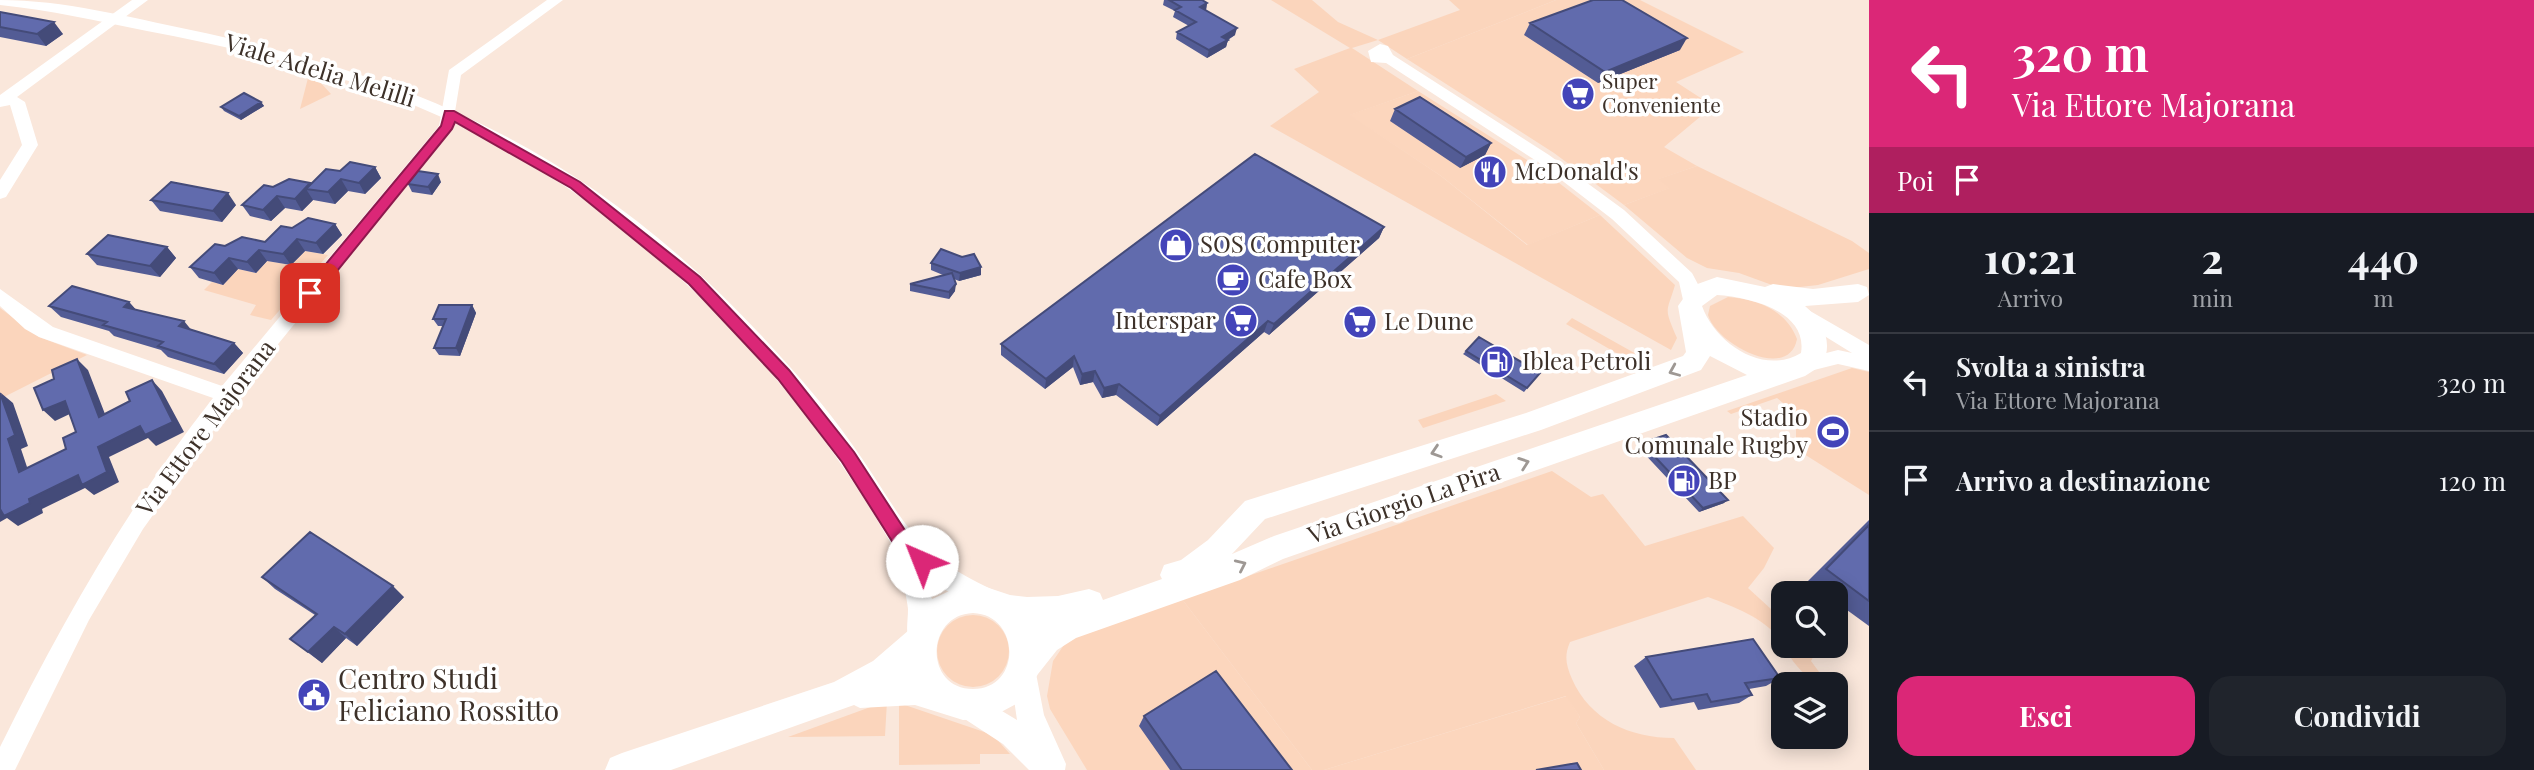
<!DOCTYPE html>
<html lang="it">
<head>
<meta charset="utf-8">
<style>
  :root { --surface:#171b24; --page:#20242c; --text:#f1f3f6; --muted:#9ea1a6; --line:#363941; --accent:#db2777 }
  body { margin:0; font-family:"Playfair Display",serif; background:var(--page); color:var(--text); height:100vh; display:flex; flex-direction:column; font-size:26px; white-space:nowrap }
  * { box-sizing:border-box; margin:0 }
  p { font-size:23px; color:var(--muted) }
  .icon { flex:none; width:38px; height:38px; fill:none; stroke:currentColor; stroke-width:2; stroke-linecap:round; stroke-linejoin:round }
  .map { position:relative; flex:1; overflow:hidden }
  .details { display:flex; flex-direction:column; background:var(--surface); width:665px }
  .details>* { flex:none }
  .guide { background:#db2777; color:#fff; overflow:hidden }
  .buttons { position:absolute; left:1771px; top:581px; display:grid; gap:14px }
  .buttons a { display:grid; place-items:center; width:77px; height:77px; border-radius:14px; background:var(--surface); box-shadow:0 4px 18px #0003; font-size:35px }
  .pin { position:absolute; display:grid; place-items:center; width:60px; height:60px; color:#fff; margin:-30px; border-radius:14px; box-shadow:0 4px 10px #0006 }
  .me { position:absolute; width:77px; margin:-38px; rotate:316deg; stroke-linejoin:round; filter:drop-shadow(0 0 5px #0008) }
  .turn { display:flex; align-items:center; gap:24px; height:147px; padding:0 28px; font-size:32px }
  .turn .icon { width:91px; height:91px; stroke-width:2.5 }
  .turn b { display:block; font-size:49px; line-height:60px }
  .then { display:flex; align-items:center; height:66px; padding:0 28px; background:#0003; gap:14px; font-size:26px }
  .eta { display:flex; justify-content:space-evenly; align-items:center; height:119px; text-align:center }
  .eta b { font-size:42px; font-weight:700; line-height:49px }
  .cta { display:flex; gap:14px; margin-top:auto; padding:14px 28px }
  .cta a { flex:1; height:80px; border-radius:21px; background:var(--accent); color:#fff; font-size:28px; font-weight:700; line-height:80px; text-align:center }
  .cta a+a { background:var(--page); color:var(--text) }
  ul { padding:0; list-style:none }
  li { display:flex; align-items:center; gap:21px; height:98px; padding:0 28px; border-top:2px solid var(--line) }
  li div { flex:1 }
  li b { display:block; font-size:26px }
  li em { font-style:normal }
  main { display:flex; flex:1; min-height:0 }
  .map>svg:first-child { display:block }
</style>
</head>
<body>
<main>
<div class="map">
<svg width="1869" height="770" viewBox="0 0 1869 770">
  <rect width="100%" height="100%" fill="#fae7db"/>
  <path fill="#fcd6bd" d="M1556 0H1640L1744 52 1676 82 1713 106 1664 147 1697 166 1659 179 1670 188 1624 205 1554 153 1407 59Z
    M1418 91 1540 168 1600 215 1528 245 1441 176 1349 115Z
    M1182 599 1312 770H1087L1050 709 1047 696 1053 661 1068 639Z
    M1567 696 1580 717 1576 723 1604 770H1324Z"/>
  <path fill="#fbd5bc" d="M1271 0H1312L1338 22 1378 40 1460 10 1449 0H1556L1407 59 1378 40 1352 48 1418 91 1350 115 1441 176 1527 245 1600 215 1675 285C1667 313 1663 306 1677 338L1671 350 1270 126 1319 92 1294 69 1350 48Z
    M308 78 319 81 331 94 300 109Z
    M1697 166 1852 241 1869 253V269L1818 285 1791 288 1772 285 1739 273 1707 268 1687 258 1624 205 1669 188 1658 179Z
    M305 251 328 255 271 320 250 315 256 305 204 290 212 282 223 284 238 269 256 273 267 261 291 265Z
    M1728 297C1757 299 1786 310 1797 339 1789 382 1717 345 1708 315L1710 306Z
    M0 308 39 337 87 355 0 399Z
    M1572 318 1638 355 1632 362 1566 324Z
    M1852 368 1869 372V495L1796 449V414L1777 398 1731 414 1727 411Z
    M1496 394 1506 401 1423 428 1418 420Z
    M1552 471 1591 497 1603 494 1645 546 1743 516 1774 548 1764 568 1748 588 1783 620V644C1768 619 1734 607 1708 597L1570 642C1564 656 1566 665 1572 679 1590 720 1630 738 1674 738L1696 770H1604L1576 723 1580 717 1566 696 1324 770H1312L1182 599Z
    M937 651a36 36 0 1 1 72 0a36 36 0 1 1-72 0Z
    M1784 646H1819L1811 661 1828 684C1808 684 1792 662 1784 646Z
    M887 701 885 736 788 737Z
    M899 703 993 735 1010 754H980V764L899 765Z"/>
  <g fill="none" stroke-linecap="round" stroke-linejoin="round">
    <path fill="#fff" fill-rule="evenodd" d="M132 0H148L17 97 25 102 38 145 6 197 0 199V180L22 145 10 105 0 107V95Z
      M547 0H563L461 75 452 130 253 375 143 529 89 620 15 770H0V747C61 624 127 507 213 398L39 337 25 329 0 306V289L53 327 222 386 439 126 449 70Z
      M1380 44 1388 46 1393 55 1549 155 1624 210 1692 273 1700 288 1697 309H1685L1679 282 1612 219 1538 162 1386 63 1371 62 1368 51Z
      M1798 304 1869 345V371L1838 364 1806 372 1799 370 1797 365 1799 360 1838 350 1852 353 1792 316 1789 311Z"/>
    <path fill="#fff" fill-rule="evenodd" d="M0 0C64 0 128 17 191 30 446 83 616 170 790 367 820 400 847 435 871 472 889 499 905 528 929 550 949 568 972 580 995 591L999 600 995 609 986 612 927 580C933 601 939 623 930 644L920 648 910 644C905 632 908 622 908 609 907 595 896 552 889 540 790 367 624 197 439 116 346 74 247 50 147 31 98 21 50 10 0 5Z
      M1024 659 1034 663 1044 715 1066 764 1065 770H1029L1003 744 957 714 953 704 957 694 967 690 1017 720 1010 672 1014 663Z"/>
    <path fill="#fff" fill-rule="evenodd" d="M1717 277 1765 287 1773 284 1813 289 1858 284 1867 287 1869 295 1858 302 1805 306C1823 321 1834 343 1822 365L1805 376 1283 559 1240 580 1076 638 1057 650 1038 674 1022 701 988 719 963 720 915 705 860 708 854 705 671 770H605L610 758 622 753 834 682 873 661 909 630 918 612 928 601 958 587 983 586 1010 595 1027 597 1058 596 1089 589 1100 593 1103 600 1162 579 1160 575 1164 565 1181 560 1208 540 1245 501 1526 413 1683 356 1686 352 1678 306 1692 286ZM1717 295C1749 297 1808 311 1801 353 1763 376 1715 343 1702 306ZM1710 356 1747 375 1274 536 1232 554 1265 519 1541 430 1701 370ZM973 613C1021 615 1022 689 973 689 924 689 925 615 973 613Z"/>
  </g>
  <path fill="#535c95" d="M1164 0H1202L1207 3 1206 10 1235 35 1228 40 1226 47 1207 58 1176 39 1177 32 1189 26 1173 17 1175 11 1163 5Z
    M0 12 63 34 46 46 0 37Z
    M1530 23 1680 50 1598 83 1524 35Z
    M261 102 264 106 241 120 224 111 221 107Z
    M1395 109 1491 143 1485 155 1460 168 1390 121Z
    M375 167 381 178 365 194 348 191 335 204 313 200 302 211 285 208 271 221 250 216 242 205 273 187 311 184 340 171Z
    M441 182 432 195 412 192 408 184Z
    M151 200 236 205 222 222 160 211Z
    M335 224 342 235 323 254 305 251 291 265 267 261 256 273 238 269 223 285 199 278 190 267 265 242 292 228Z
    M1384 227 1379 238 1269 335 1264 332 1157 426 1116 395 1102 398 1093 382 1080 385 1073 367 1045 389 1001 355V344Z
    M167 247 176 258 160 277 97 265 87 254Z
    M931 263 981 267V275L959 281 954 279 955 291 949 299 910 291V284L943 275 931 270Z
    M129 302 136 310 191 330 234 343 243 353 224 374 168 357 161 350 114 336 109 331 61 317 49 306Z
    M472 305 476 313 460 356 439 355 434 348 443 326H438L433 319Z
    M1466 351 1540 373 1524 392 1463 354Z
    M1642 443 1724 503 1699 512 1638 447Z
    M1869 520V626L1836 602V593H1824L1808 581Z
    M262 577 404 597 357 646 346 638 322 663 290 639 315 615 275 589Z
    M1646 657 1780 678 1766 686 1749 689 1752 695 1739 703 1698 710 1694 702 1660 708 1634 666Z
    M1144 716 1292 770H1170L1139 726Z"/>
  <path fill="#444b79" d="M1207 3 1206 10 1200 7Z
    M54 22 63 34 46 46 37 34Z
    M1237 28 1235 35 1220 44 1222 37Z
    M1687 38 1680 50 1598 83 1605 72Z
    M1228 40 1226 47 1207 58 1209 50Z
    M261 102 264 106 241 120 239 116Z
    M1491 143 1485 155 1460 168 1466 157Z
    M375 167 381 178 365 194 359 183Z
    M438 174 441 182 432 195 428 187Z
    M341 179 348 191 335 204 328 192Z
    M310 183 306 189 313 200 302 211 295 199Z
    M228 193 236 205 222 222 213 211Z
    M277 196 285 208 271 221 263 210Z
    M335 224 342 235 323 254 316 243Z
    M1384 227 1379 238 1269 335 1274 324Z
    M297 239 305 251 291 265 283 254Z
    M167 247 176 258 160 277 150 266Z
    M259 250 267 261 256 273 247 262Z
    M229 258 238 269 223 285 214 273Z
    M981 267V275L959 281 960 273Z
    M956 284 955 291 949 299V292Z
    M129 302 139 313 124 307Z
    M472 305 476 313 460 356 456 348Z
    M184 321 193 332 179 326Z
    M1268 321 1264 332 1157 426 1160 416Z
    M234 343 243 353 224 374 214 364Z
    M1074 356 1073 367 1045 389 1046 379Z
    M77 359 88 370 110 427 99 417Z
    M1095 371 1093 382 1080 385 1082 374Z
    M152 380 162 391 184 432 156 446 148 438 109 457 119 482 94 495 85 488 42 509 43 513 18 526 7 518 0 522V507L29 499 98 447Z
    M1119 384 1116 395 1102 398 1104 388Z
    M1 393 13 403 28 446 21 449 32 482 19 472 8 439Z
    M65 401 76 411 55 421 43 410Z
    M1728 500 1724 503 1699 512 1703 508Z
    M393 586 404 597 357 646 345 634Z
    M334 627 346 638 322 663 308 652Z"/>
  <path fill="#616bad" stroke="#444b79" stroke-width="2" d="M1169 0H1202L1207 3 1200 7 1237 28 1222 37 1228 40 1209 50 1177 32 1196 22 1175 10 1181 7Z
    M1593 0H1622L1687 38 1605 72 1530 23Z
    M0 12 54 22 37 34 0 27Z
    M244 93 261 102 239 116 221 107Z
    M1420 97 1491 143 1466 157 1395 109Z
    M1255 154 1384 227 1274 324 1268 321 1160 416 1119 384 1104 388 1095 371 1082 374 1074 356 1046 379 1001 344Z
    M350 162 375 167 359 183 341 179 328 192 306 189 326 169 340 171Z
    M418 171 438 174 428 187 408 184Z
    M289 179 310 183 295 199 277 196 263 210 242 205 264 185 273 187Z
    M171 182 228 193 213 211 151 200Z
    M308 218 335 224 316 243 297 239 283 254 259 250 247 262 229 258 214 273 190 267 215 244 225 246 242 237 265 242 281 226 292 228Z
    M108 235 167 247 150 266 87 254Z
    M941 249 962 257 974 254 981 267 960 273 931 263Z
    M952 273 956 284 949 292 910 284Z
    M72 286 129 302 124 307 184 321 179 326 234 343 214 364 158 346 163 342 103 325 107 322 49 306Z
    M439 305H472L456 348H434L446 319H433Z
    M1479 337 1540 373 1527 388 1466 351Z
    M77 359 99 417 130 401 126 392 152 380 173 422 145 435 140 426 98 447 107 472 82 485 78 475 29 499 30 503 4 516 0 509V393L15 435 8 439 19 472 66 449 63 438 76 432 65 401 43 410 34 388 54 379 52 370Z
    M1666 435 1728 500 1703 508 1642 443Z
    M1869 525V601L1826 569Z
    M310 532 393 586 345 634 334 627 308 652 290 639 317 614 262 577Z
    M1753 639 1780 678 1745 683 1752 695 1711 702 1707 694 1672 700 1646 657Z
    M1216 671 1292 770H1182L1144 716Z
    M1577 763 1581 770H1536Z"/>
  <defs><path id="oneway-chevron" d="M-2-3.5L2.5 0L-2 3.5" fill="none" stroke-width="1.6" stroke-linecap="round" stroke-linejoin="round" transform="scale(1.75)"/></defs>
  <g stroke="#9e9894">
    <use href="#oneway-chevron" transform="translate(1674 371) rotate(157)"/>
    <use href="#oneway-chevron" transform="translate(1436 452) rotate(162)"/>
    <use href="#oneway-chevron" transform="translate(1524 463) rotate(-19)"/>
    <use href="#oneway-chevron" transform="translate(1241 565) rotate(-25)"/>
  </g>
  <path fill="#db2777" stroke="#8e194d" stroke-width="2" d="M445 111H454L580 182 700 277 789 370 854 452 910 538 931 561 929 566H916L897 549 842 462 778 379 689 284 571 188 455 122 452 129 316 297H305V289L441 126Z"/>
  <defs>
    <symbol id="supermarket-disc" viewBox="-11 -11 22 22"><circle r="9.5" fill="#4344b9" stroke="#fff"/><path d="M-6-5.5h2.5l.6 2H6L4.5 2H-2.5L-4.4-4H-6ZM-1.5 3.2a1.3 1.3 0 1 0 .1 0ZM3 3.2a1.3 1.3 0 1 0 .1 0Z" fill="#fff"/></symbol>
    <symbol id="restaurant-disc" viewBox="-11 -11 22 22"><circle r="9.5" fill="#4344b9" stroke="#fff"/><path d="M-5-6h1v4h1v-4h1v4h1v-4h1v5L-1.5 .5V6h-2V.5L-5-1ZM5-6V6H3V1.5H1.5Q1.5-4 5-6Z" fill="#fff"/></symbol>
    <symbol id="shop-disc" viewBox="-11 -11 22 22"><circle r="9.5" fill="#4344b9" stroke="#fff"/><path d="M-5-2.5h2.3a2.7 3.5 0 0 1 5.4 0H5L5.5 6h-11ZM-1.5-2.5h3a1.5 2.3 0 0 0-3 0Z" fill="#fff"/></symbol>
    <symbol id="cafe-disc" viewBox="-11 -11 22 22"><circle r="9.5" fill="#4344b9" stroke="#fff"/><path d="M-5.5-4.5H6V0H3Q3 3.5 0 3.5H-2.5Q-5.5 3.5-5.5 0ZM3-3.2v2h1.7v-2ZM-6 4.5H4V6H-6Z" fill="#fff"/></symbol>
    <symbol id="fuel-disc" viewBox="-11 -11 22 22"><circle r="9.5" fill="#4344b9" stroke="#fff"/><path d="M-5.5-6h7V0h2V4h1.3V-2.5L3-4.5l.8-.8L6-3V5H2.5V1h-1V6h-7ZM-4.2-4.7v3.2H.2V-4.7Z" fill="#fff"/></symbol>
    <symbol id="stadium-disc" viewBox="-11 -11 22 22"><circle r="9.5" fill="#4344b9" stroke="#fff"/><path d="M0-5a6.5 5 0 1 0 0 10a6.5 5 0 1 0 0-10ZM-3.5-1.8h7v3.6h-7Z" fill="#fff"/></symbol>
    <symbol id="civic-disc" viewBox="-11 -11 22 22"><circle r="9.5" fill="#4344b9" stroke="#fff"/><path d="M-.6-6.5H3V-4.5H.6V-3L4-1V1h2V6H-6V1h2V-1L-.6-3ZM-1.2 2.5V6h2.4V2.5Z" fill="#fff"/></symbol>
  </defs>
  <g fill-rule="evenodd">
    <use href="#supermarket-disc" x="1559" y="75" width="38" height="38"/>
    <use href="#restaurant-disc" x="1471" y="153" width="38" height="38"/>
    <use href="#shop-disc" x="1157" y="226" width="38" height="38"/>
    <use href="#cafe-disc" x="1214" y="261" width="38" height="38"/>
    <use href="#supermarket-disc" x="1222" y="302" width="38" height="38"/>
    <use href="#supermarket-disc" x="1341" y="303" width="38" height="38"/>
    <use href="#fuel-disc" x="1478" y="343" width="38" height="38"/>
    <use href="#stadium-disc" x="1814" y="413" width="38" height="38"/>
    <use href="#fuel-disc" x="1665" y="462" width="38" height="38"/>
    <use href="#civic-disc" x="295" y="676" width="38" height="38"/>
  </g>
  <g text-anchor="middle" stroke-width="7" stroke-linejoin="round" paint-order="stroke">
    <g font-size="21" fill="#3d3129" stroke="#fff" text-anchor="start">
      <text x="1602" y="89">Super<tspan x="1602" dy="24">Conveniente</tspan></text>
    </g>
    <g font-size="24" fill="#3d3129" stroke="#fff">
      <text transform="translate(320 71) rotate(17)" y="8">Viale Adelia Melilli</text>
      <text transform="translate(206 428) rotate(-53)" y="8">Via Ettore Majorana</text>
      <text transform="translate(1404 504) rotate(-19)" y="8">Via Giorgio La Pira</text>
    </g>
    <g font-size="24" fill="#3d3129" stroke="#fff" text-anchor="start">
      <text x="1514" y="180">McDonald's</text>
      <text x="1200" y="253">SOS Computer</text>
      <text x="1258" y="288">Cafe Box</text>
      <text x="1216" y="329" text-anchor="end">Interspar</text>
      <text x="1384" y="330">Le Dune</text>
      <text x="1522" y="370">Iblea Petroli</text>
      <text x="1808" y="426" text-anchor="end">Stadio<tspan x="1808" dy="28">Comunale Rugby</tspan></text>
      <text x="1708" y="489">BP</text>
    </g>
    <g font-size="28" fill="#3d3129" stroke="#fff" text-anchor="start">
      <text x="338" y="689">Centro Studi<tspan x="338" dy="32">Feliciano Rossitto</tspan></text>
    </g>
  </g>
</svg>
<div class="buttons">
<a><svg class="icon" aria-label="search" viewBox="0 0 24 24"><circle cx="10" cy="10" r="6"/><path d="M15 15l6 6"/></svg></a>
<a><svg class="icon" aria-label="layers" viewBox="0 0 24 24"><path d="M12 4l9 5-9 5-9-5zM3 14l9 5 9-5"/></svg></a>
</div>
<div class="pin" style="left:310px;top:293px;background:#d93025"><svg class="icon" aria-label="arrive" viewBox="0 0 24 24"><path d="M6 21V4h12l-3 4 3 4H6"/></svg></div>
<svg class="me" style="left:922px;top:561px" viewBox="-20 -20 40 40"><circle r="19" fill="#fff"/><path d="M0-13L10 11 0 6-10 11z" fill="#db2777"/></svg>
</div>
<section class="details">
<div class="guide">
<div class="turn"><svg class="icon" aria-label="left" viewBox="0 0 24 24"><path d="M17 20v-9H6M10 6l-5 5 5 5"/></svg><div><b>320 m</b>Via Ettore Majorana</div></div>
<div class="then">Poi<svg class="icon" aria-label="arrive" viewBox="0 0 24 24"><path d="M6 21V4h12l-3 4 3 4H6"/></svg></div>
</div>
<div class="eta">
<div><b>10:21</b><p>Arrivo</p></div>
<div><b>2</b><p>min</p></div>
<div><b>440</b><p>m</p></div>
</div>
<ul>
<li><svg class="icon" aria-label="left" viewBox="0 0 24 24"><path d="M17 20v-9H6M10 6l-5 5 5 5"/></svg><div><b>Svolta a sinistra</b><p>Via Ettore Majorana</p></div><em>320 m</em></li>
<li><svg class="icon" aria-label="arrive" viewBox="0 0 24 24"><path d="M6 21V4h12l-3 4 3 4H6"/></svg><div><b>Arrivo a destinazione</b></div><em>120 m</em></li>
</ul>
<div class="cta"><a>Esci</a><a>Condividi</a></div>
</section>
</main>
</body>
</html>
